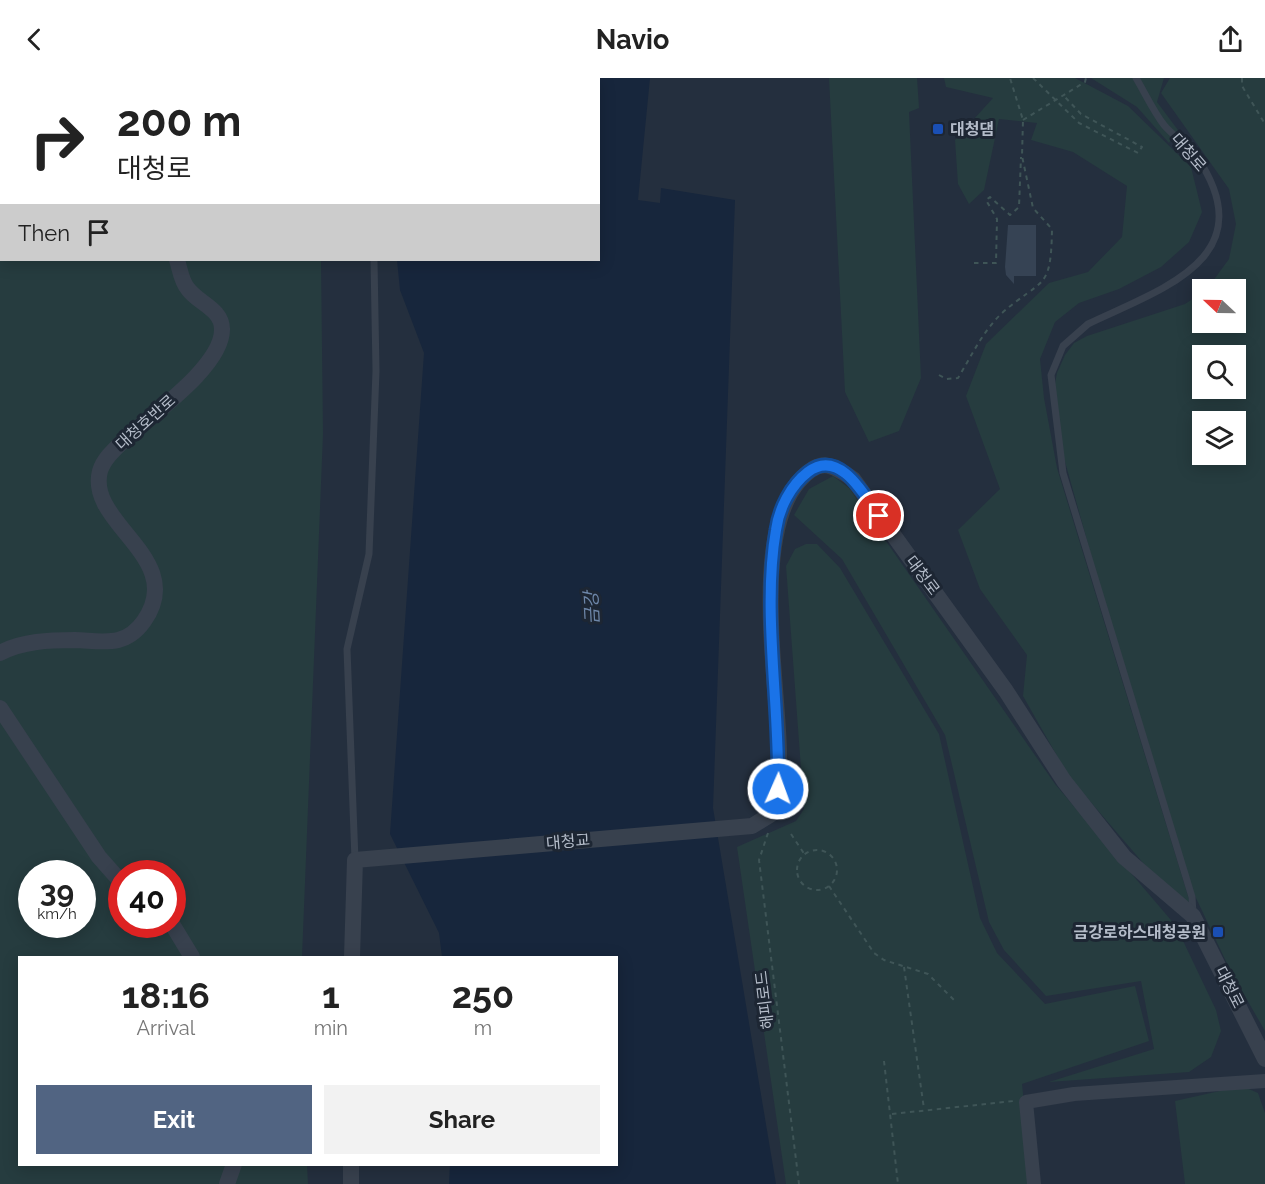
<!DOCTYPE html>
<html lang="en">
<head>
<meta charset="utf-8">
<style>
  :root { --surface:#fff; --page:#f2f2f2; --text:#222; --muted:#767676; --accent:#516482 }
  body { margin:0; font-family:Raleway,"Noto Sans KR",sans-serif; background:var(--page); color:var(--text); height:100vh; display:flex; flex-direction:column; font-size:22px; white-space:nowrap }
  * { box-sizing:border-box; margin:0 }
  p { font-size:20px; color:var(--muted) }
  .icon { flex:none; width:33px; height:33px; fill:none; stroke:currentColor; stroke-width:2; stroke-linecap:round; stroke-linejoin:round }
  .map { position:relative; flex:1; overflow:hidden }
  .side { position:absolute; left:18px; top:878px; width:600px; height:210px; display:flex; flex-direction:column; background:var(--surface); border-radius:0px; box-shadow:0 3px 15px #0003 }
  .side>* { flex:none }
  .top-card { position:absolute; left:0px; top:0px; width:600px; height:183px; box-shadow:0 3px 15px #0003; background:#fff; color:var(--text); overflow:hidden }
  .needle { width:39px; rotate:292deg }
  .buttons { position:absolute; left:1192px; top:201px; display:grid; gap:12px }
  .buttons a { display:grid; place-items:center; width:54px; height:54px; border-radius:0px; background:var(--surface); box-shadow:0 3px 15px #0003; font-size:30px }
  .speed { position:absolute; left:18px; top:782px; display:flex; gap:12px; font-size:30px; font-weight:700; text-align:center }
  .speed>* { display:grid; place-content:center; width:78px; height:78px; border-radius:50%; background:var(--surface); box-shadow:0 3px 15px #0003; line-height:1 }
  .speed small { font-size:15px; font-weight:400 }
  .speed .limit { border:9px solid #d22; background:#fff; color:#111 }
  .pin { position:absolute; display:grid; place-items:center; width:51px; height:51px; color:#fff; margin:-26px; border:3px solid #fff; border-radius:50%; box-shadow:0 2px 6px #0007 }
  .me { position:absolute; width:66px; margin:-33px; rotate:2deg; stroke-linejoin:round; filter:drop-shadow(0 0 4px #0008) }
  .turn { display:flex; align-items:center; gap:21px; height:126px; padding:0 18px; font-size:27px }
  .turn .icon { width:78px; height:78px; stroke-width:2.5 }
  .turn b { display:block; font-size:42px; line-height:51px }
  .then { display:flex; align-items:center; height:57px; padding:0 18px; background:#0003; gap:12px; font-size:22px }
  .eta { display:flex; justify-content:space-evenly; align-items:center; height:102px; text-align:center }
  .eta b { font-size:36px; font-weight:700; line-height:42px }
  .primary-button { display:flex; gap:12px; margin-top:auto; padding:12px 18px }
  .primary-button a { flex:1; height:69px; border-radius:0px; background:var(--accent); color:#fff; font-size:24px; font-weight:700; line-height:69px; text-align:center }
  .primary-button a+a { background:var(--page); color:var(--text) }
  header { display:flex; justify-content:space-between; align-items:center; height:78px; padding:0 18px; background:var(--surface); font-size:27px; font-weight:700 }
  .map>svg:first-child { display:block }
</style>
</head>
<body>
<header><svg class="icon" aria-label="back" viewBox="0 0 24 24"><path d="M15 5l-7 7 7 7"/></svg>Navio<svg class="icon" aria-label="share" viewBox="0 0 24 24"><path d="M12 15V3M7 8l5-5 5 5M5 13v7h14v-7"/></svg></header>
<div class="map">
<svg width="1265" height="1106" viewBox="0 0 1265 1106">
  <rect width="100%" height="100%" fill="#242f3e"/>
  <path fill="#263c3f" fill-rule="evenodd" d="M0 0H320L2 2V182H321L323 356 302 879H20V1086H307L308 1106H0ZM32 795H82V846H32ZM122 795H172V846H122Z
    M829 0H917L919 30 909 34 921 300 899 353 869 364 845 314Z
    M944 0H1075L1128 28 1191 89 1202 134 1189 164 1161 189 1119 211 1079 225 1055 244 1040 281 1044 320 1057 390 1189 821 1188 837 1069 699 1023 618 1027 577 980 511 958 452 1000 411 966 318 986 266 1049 205 1088 194 1122 159 1127 108 1073 74 1031 62 1037 45 999 41 984 112 969 126 958 106 955 62 993 20 946 9Z
    M1091 0H1164L1157 24 1178 52 1169 65 1137 29Z
    M1170 0H1265V953L1231 894 1187 801 1107 534 1064 380 1053 316 1057 295 1065 277 1074 265 1087 258 1185 226 1203 214V244H1236V212L1207 211 1229 181 1236 146 1229 111 1161 15ZM1203 278H1236V310H1203ZM1203 344H1236V376H1203Z
    M833 398 849 410 1055 706 1176 848 1216 932 1221 953 1211 979 1189 994 1049 1004 1154 971 1141 903 1046 918 1004 872 989 844 945 657 842 481 794 437 809 411Z
    M806 466H817L840 490 939 656 980 840 997 875 1045 926 1135 908 1149 963 1022 1006 1032 1106H786L737 769 796 743 804 731 786 488 795 471Z
    M1242 1008 1258 1015 1265 1035V1106H1185L1175 1023Z"/>
  <path fill="#17263c" d="M403 0H650L638 122 660 125 661 110 735 122 713 730 776 1106H449L450 1086H616V879H442L439 855 390 756 424 275 400 212 397 182H598V2Z"/>
  <path fill="#364354" d="M1008 147H1036V198H1014V206L1006 197 1005 189Z"/>
  <g fill="none" stroke-linecap="round" stroke-linejoin="round">
    <path stroke="#3f5557" stroke-width="2" stroke-dasharray="4.5 4.5" stroke-linecap="butt" d="M1033 0 1079 45 1138 75 1142 69 1081 36 1064 18
      M1242 0V8L1265 46
      M1023 42 1085 4 1086 0
      M0 136H2
      M974 185H996L997 141 986 122 990 119 1010 137 1019 129 1021 79
      M939 297 946 301 958 300C972 277 983 253 1002 235 1043 199 1051 214 1052 151L1033 130 1022 78 1023 42 1010 0
      M768 755 759 782 799 1106
      M791 756 805 777
      M797 792a20 20 0 1 1 40 0a20 20 0 1 1-40 0Z
      M829 808 874 875 884 882 928 896 955 923
      M904 889 924 1031
      M884 983 898 1106
      M892 1036 1014 1023"/>
    <path stroke="#38414e" stroke-width="7" d="M1136 0C1145 15 1153 33 1164 47 1174 59 1188 67 1197 79 1265 180 1161 211 1088 246L1063 268 1051 297 1063 395 1192 819 1193 836
      M355 782 347 571 369 476 376 293 374 182"/>
    <path stroke="#38414e" stroke-width="14" d="M151 0 152 2
      M1034 1106 1026 1024 1074 1016 1265 1003"/>
    <path stroke="#38414e" stroke-width="16" d="M0 575C22 563 50 562 75 562 103 563 125 570 144 543 188 480 86 446 100 393 104 380 116 370 125 361 151 337 223 288 222 251 222 231 198 225 188 211 181 203 180 191 177 182
      M0 630 99 779 122 805
      M172 846 192 879
      M352 879 355 782 752 748 770 737C776 716 779 697 779 675 778 604 751 458 799 403 820 380 830 385 853 401L1006 613 1064 703 1124 779 1193 838 1265 981
      M351 1086V1106
      M227 1106 234 1086"/>
  </g>
  <g fill="none" stroke-linecap="round" stroke-linejoin="round">
    <defs>
      <path id="route" d="M778 711C780 628 762 532 776 452 779 430 791 407 808 394 839 370 864 416 879 438"/>
    </defs>
    <use href="#route" stroke="#114b97" stroke-width="15"/>
    <use href="#route" stroke="#1a73e8" stroke-width="10"/>
  </g>
  <g fill="#1a4fb4" stroke="#1d2633" stroke-width="2">
    <rect x="932" y="45" width="12" height="12" rx="3"/>
    <rect x="1212" y="848" width="12" height="12" rx="3"/>
  </g>
  <g text-anchor="middle" stroke-width="6" stroke-linejoin="round" paint-order="stroke">
    <g font-size="16" font-weight="bold" fill="#b4bcc9" stroke="#1d2633" text-anchor="start">
      <text x="950" y="57">대청댐</text>
      <text x="1206" y="860" text-anchor="end">금강로하스대청공원</text>
    </g>
    <g font-size="16" fill="#b4bcc9" stroke="#1d2633">
      <text transform="translate(1189 74) rotate(49)" y="6">대청로</text>
      <text transform="translate(145 344) rotate(-42)" y="6">대청호반로</text>
      <text transform="translate(923 497) rotate(53)" y="6">대청로</text>
      <text transform="translate(568 763) rotate(-5)" y="6">대청교</text>
      <text transform="translate(1230 909) rotate(63)" y="6">대청로</text>
      <text transform="translate(764 922) rotate(-97)" y="6">해피로드</text>
    </g>
    <g font-size="18" font-style="italic" fill="#6d86a8" stroke="#1d2633">
      <text transform="translate(592 530) rotate(-93)" y="6">금강</text>
    </g>
  </g>
</svg>
<div class="buttons">
<a><svg class="needle" viewBox="-14 -14 28 28"><path d="M0-13l5 13h-10z" fill="#e53935"/><path d="M0 13l5-13h-10z" fill="#767676"/></svg></a>
<a><svg class="icon" aria-label="search" viewBox="0 0 24 24"><circle cx="10" cy="10" r="6"/><path d="M15 15l6 6"/></svg></a>
<a><svg class="icon" aria-label="layers" viewBox="0 0 24 24"><path d="M12 4l9 5-9 5-9-5zM3 14l9 5 9-5"/></svg></a>
</div>
<div class="speed"><div>39<small>km/h</small></div><div class="limit">40</div></div>
<div class="pin" style="left:879px;top:438px;background:#d93025"><svg class="icon" aria-label="arrive" viewBox="0 0 24 24"><path d="M6 21V4h12l-3 4 3 4H6"/></svg></div>
<svg class="me" style="left:778px;top:711px" viewBox="-20 -20 40 40"><circle r="17" fill="#1a73e8" stroke="#fff" stroke-width="3"/><path d="M0-11L8 9 0 5-8 9z" fill="#fff"/></svg>
<div class="top-card">
<div class="turn"><svg class="icon" aria-label="right" viewBox="0 0 24 24"><path d="M7 20v-9h11M14 6l5 5-5 5"/></svg><div><b>200 m</b>대청로</div></div>
<div class="then">Then<svg class="icon" aria-label="arrive" viewBox="0 0 24 24"><path d="M6 21V4h12l-3 4 3 4H6"/></svg></div>
</div>
<section class="side">
<div class="eta">
<div><b>18:16</b><p>Arrival</p></div>
<div><b>1</b><p>min</p></div>
<div><b>250</b><p>m</p></div>
</div>
<div class="primary-button"><a>Exit</a><a>Share</a></div>
</section>
</div>
</body>
</html>
